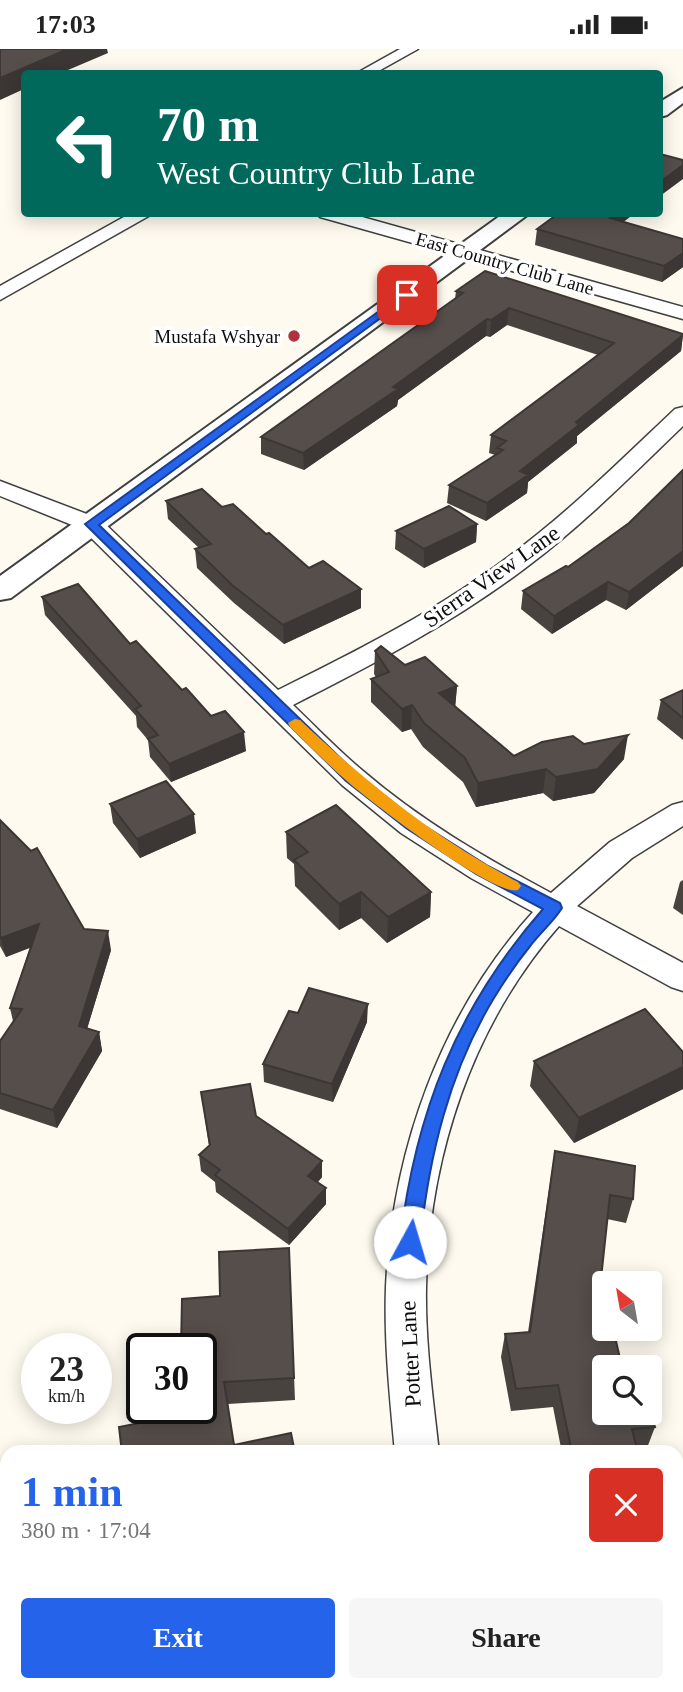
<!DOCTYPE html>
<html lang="en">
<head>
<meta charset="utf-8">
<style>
  :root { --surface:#fff; --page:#f6f6f6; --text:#222; --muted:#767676; --accent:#2563eb }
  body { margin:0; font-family:Georgia,serif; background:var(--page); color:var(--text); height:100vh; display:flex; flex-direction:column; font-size:26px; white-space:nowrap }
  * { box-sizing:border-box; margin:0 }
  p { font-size:23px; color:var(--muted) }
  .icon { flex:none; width:38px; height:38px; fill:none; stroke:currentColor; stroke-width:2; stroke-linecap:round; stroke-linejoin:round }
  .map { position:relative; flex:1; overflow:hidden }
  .panel { position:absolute; left:0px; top:1396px; width:684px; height:247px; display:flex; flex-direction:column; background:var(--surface); border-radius:21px 21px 0 0; box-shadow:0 4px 18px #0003 }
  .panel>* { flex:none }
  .top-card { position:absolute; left:21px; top:21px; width:642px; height:147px; border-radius:7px; box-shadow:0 4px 18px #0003; background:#00695c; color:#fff; overflow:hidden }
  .needle { width:46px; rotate:329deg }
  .fabs { position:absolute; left:592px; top:1222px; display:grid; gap:14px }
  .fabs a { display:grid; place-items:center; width:70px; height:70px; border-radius:7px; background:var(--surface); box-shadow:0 4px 18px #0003; font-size:35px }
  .speed { position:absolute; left:21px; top:1284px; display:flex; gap:14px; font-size:35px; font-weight:700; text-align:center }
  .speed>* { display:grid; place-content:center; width:91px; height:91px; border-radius:50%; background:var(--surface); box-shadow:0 4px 18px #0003; line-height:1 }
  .speed small { font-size:18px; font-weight:400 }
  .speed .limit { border:4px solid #111; border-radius:10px; background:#fff; color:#111 }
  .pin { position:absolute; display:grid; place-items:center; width:60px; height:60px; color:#fff; margin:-30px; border-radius:14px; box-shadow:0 4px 10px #0006 }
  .me { position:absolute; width:77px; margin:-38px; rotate:6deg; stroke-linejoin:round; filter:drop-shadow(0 0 5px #0008) }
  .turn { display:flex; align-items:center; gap:24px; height:147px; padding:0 21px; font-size:32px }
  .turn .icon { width:91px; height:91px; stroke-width:2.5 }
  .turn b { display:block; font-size:49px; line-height:60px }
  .round { display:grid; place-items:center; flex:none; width:74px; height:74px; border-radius:7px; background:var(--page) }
  .headline { display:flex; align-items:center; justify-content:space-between; height:119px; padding:0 21px }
  h1 { font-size:42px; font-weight:700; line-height:52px; color:var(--accent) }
  .cta { display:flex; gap:14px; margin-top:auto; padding:14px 21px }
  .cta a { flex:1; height:80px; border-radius:7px; background:var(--accent); color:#fff; font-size:28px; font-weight:700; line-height:80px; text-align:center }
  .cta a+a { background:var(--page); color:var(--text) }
  .status { display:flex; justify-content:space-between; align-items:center; height:49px; padding:0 35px; background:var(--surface); direction:ltr }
  .status svg { height:19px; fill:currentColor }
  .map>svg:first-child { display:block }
</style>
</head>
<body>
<div class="status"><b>17:03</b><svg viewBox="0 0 49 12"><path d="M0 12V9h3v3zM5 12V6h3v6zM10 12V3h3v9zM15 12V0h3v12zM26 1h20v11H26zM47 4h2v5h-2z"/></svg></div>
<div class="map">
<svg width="683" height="1643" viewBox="0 0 683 1643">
  <rect width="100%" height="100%" fill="#fefaef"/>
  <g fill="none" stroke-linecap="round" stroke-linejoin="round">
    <defs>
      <path id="minor" d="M400 0H418L375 24H357Z
        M131 164H154L0 251V237Z
        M317 164H348L683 258V270L320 168Z
        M683 358V377C633 425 584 475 528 517 456 572 374 615 293 656 316 678 339 702 363 722 420 771 485 809 551 844L610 793 672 756 683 753V777L632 809 577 857 683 914V942L671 938 559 877C472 976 429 1107 426 1239 425 1294 433 1349 439 1404H395C390 1349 384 1293 386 1238 392 1102 441 964 533 863L471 829 401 784 342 736 82 480 0 447V432L100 470 278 641C359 601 440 560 512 505 570 462 622 410 675 360Z
        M461 1636H509L511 1643H463Z"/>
      <path id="tertiary" d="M683 39V54L667 66 660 68V53Z
        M504 164H530L11 549 0 551V527Z"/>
    </defs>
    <use href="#minor" stroke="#404040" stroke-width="3"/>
    <use href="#tertiary" stroke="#404040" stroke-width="4"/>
    <use href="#minor" fill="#fff" fill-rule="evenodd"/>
    <use href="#tertiary" fill="#fff" fill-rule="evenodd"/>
  </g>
  <path fill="#494340" d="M624 173 683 190V218L662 233 535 196 537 180Z
    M456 242 683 285 681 302 577 387V394L528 433 527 444 486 472 447 454 449 436 495 406 489 404 491 386 598 306 507 276 490 288 486 287 398 351 397 357 304 421 261 405V388L455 250Z
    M683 421V517L626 561 606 551 552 585 521 560 523 542 568 518 629 474Z
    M166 452 222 458 309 519 361 540V559L284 595 234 554 197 519 195 500 199 499 168 470Z
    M477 475 476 493 424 519 395 500 396 482Z
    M42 548 130 595 211 667 246 702 171 733 150 708 148 691 137 678 136 667 45 566Z
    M375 602 405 616 457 637 455 658 514 707 584 695 624 710 594 744 553 752 543 744 476 758 463 733 423 698 411 680 402 683 371 653V630L376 628 374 625Z
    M683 641V691L657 670 661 651Z
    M110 755 196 784 140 809 113 774Z
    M0 771 84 880 111 901 87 980 99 983 102 1002 57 1079 0 1060V992L13 972 10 959 30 898 6 908 0 897Z
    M286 783 431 843 430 868 387 894 361 869 339 881 295 837 294 815 287 809Z
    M683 831V866L673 859 680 833Z
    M298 964 367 973 333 1053 264 1033 263 1015Z
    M683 1003V1040L574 1094 530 1037 534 1012Z
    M201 1043 256 1067 322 1128 318 1133 326 1155 289 1196 216 1143 215 1133 201 1122 199 1106 209 1097Z
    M555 1102 633 1150 626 1174 607 1170 596 1276 604 1318 655 1378 647 1399 637 1400 638 1404H562L553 1358 511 1362 501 1308 505 1285 528 1283 551 1127Z
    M289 1199 295 1351 228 1355 234 1396 295 1404H122L180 1366 220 1247Z
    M598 1636H670L655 1643H601Z"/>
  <path fill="#3c3734" d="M68 0H107L108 4 61 24H24V40L0 51V29Z
    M683 116V130L660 147V133Z
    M616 164H635L608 185 610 169Z
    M683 204V218L662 233 664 217Z
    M509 259 507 276 490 288 491 271Z
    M487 270 486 287 398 351 397 357 304 421 303 404Z
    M683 286 681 302 577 387V394L528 433 527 444 486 472 487 454 576 373Z
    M477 475 476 493 424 519V500Z
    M683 502V517L626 561 629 543Z
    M608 533 606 551 552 585 554 567Z
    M361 540V559L284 595 283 576Z
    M457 637 455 660 439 644Z
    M412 656 411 680 402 683V660Z
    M244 683 246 702 171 733 169 715Z
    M628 686 624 710 594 744 553 752 556 728Z
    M546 720 543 744 476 758 478 734Z
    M194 765 196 784 140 809 137 790Z
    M361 843V869L339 881V855Z
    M431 843 430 868 387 894 388 868Z
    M39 875 43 894 6 908 1 889Z
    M108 882 111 901 82 996 79 977Z
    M368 955 367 973 333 1053 332 1035Z
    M99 983 102 1002 57 1079 53 1061Z
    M683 1018V1040L574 1094 579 1069Z
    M322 1112V1128L309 1143 308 1127Z
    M326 1139V1155L289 1196 288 1180Z
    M683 1617V1630L677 1633V1620Z
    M640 1636H670L655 1643H625Z"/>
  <path fill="#554e4b" stroke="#3c3734" stroke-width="2" d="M0 0H68L0 29Z
    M660 105 683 111V116L660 133Z
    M559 164H616L610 169 683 190V204L664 217 537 180Z
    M485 222 683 285V286L576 373 579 376 520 422 528 426 487 454 449 436 503 401 497 399 506 392 491 386 614 294 509 259 491 271 487 270 393 338 398 340 303 404 261 388 463 244 456 242Z
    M683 421V502L629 543 608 533 554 567 523 542 566 517 568 518 629 474Z
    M202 440 222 458 233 455 266 485 269 484 309 519 323 512 361 540 283 576 232 536 195 500 211 495 166 452Z
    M449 457 477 475 424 500 396 482Z
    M78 535 130 595 136 592 182 641 186 639 211 667 225 662 244 683 169 715 148 690 158 686 135 660 141 657 42 548Z
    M381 597 405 616 425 608 457 637 439 644 514 707 542 693 573 687 584 695 628 686 598 720 556 728 546 720 478 734 465 709 424 674 412 656 402 660 371 630 389 623 375 602Z
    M683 641V669L661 651Z
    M166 732 194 765 137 790 110 755Z
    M336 756 431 843 388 868 361 843 339 855 294 811 308 803 286 783Z
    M0 771 31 802 37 799 84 880 108 882 79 977 99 983 53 1061 0 1044V992L22 960 10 959 39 875 1 889 0 887Z
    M309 939 368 955 332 1035 263 1015 289 962 298 964Z
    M645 960 683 1003V1018L579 1069 534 1012Z
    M250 1035 256 1067 322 1112 308 1127 326 1139 288 1180 215 1126 220 1121 199 1106 210 1096 201 1043Z
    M555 1102 635 1117 633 1150 610 1146 596 1276 604 1275V1279H613L622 1318H604V1363H649V1356L655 1378 632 1380 638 1404H572L558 1336 516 1340 505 1285 530 1283Z
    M289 1199 294 1329 224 1333 234 1396 291 1384 295 1404H122L119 1378 180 1366V1360H201V1300H181L182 1250 220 1247 219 1203Z
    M682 1457 683 1459V1617L677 1620V1459Z
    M166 1636H340L342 1643H151Z
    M613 1636H640L625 1643H617Z"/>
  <path fill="#2563eb" stroke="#184099" stroke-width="2" d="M404 244 412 246 99 476 357 725 417 772 488 817 560 854 562 859C554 872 541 883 531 896 518 912 505 931 494 949 449 1023 429 1107 420 1193L417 1199 410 1202 403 1199 400 1193C415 1064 457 958 543 860L476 825 406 779 346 732 85 475Z"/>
  <path fill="#f59e0b" d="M295 670 300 671C367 734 436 790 518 833L521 837 518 841C494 848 371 753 348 733 328 716 309 696 290 678L288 674Z"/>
  <circle fill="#b2313e" stroke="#fff" stroke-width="2.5" cx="294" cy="287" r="7"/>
  <g text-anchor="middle" stroke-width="7" stroke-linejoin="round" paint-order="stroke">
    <g font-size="19" fill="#0d0d0d" stroke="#fff">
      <text transform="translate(505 214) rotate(16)" y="7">East Country Club Lane</text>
    </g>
    <g font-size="19" fill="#0d0d0d" stroke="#fff" text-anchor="end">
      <text x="280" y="294">Mustafa Wshyar</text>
    </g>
    <g font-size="23" fill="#0d0d0d" stroke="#fff">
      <text transform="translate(491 527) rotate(-35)" y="8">Sierra View Lane</text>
      <text transform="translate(410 1305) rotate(-93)" y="8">Potter Lane</text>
    </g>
  </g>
</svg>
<div class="fabs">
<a><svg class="needle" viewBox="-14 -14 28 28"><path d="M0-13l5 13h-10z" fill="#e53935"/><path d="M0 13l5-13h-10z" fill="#767676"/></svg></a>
<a><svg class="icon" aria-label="search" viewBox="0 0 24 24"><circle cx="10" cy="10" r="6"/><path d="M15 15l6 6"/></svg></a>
</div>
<div class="speed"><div>23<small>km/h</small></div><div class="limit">30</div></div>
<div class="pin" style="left:407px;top:246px;background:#d93025"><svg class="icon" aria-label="arrive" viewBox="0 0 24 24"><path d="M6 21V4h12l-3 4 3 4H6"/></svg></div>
<svg class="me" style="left:410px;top:1193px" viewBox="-20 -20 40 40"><circle r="19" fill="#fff"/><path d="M0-13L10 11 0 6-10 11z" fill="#2563eb"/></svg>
<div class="top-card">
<div class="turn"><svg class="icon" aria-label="left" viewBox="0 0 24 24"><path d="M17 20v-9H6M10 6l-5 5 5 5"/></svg><div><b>70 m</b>West Country Club Lane</div></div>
</div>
<section class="panel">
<div class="headline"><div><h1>1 min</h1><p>380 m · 17:04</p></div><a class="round" style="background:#d93025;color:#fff"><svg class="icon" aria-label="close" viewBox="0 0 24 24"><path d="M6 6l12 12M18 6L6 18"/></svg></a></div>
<div class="cta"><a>Exit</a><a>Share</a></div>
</section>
</div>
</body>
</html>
